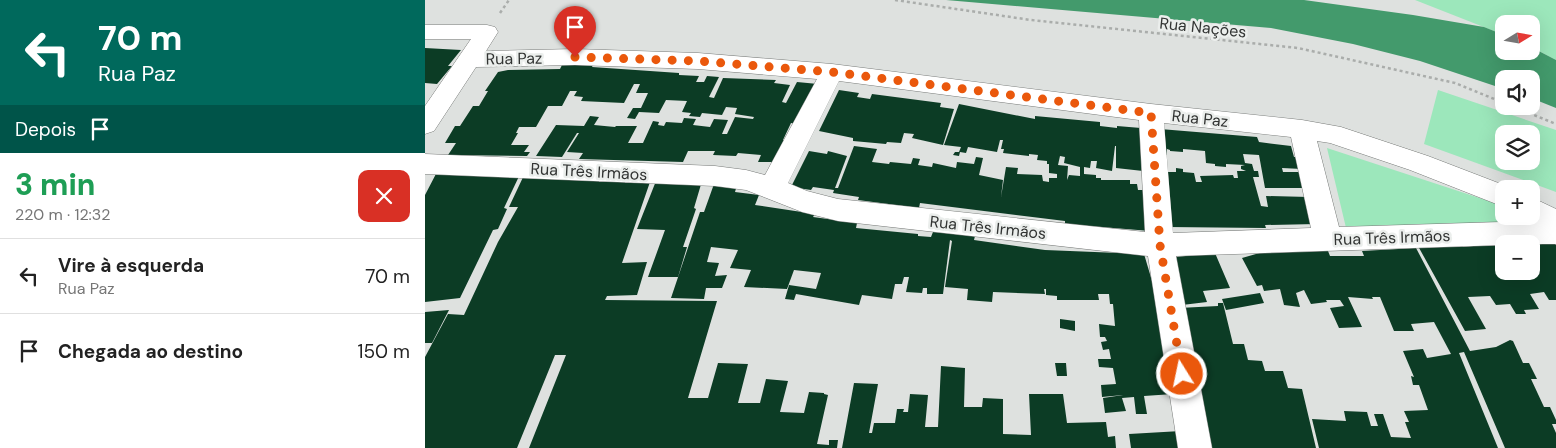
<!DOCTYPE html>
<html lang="pt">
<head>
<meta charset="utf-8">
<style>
  :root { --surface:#fff; --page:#f6f6f6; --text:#222; --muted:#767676; --line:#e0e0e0 }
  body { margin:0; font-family:"DM Sans",sans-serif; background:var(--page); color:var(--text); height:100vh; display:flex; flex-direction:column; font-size:19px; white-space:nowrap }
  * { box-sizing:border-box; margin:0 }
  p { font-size:16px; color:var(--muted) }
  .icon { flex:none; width:28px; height:28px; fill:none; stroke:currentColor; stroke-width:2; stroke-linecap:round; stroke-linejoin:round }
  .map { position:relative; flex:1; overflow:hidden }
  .sheet { display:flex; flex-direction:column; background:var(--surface); width:425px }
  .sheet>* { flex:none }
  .hud { background:#00695c; color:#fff; overflow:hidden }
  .needle { width:32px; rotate:79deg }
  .controls { position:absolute; left:1070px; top:15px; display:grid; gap:10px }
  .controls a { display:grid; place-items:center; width:45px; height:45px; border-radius:10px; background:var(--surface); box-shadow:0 5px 20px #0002; font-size:25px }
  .pin { position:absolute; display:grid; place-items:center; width:42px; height:42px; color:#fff; margin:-51px -21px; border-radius:50% 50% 50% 0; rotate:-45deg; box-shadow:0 0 5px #0007 }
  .pin .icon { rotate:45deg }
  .me { position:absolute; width:55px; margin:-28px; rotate:350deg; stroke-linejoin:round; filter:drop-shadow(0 0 4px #0008) }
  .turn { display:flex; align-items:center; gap:18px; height:105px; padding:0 15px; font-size:22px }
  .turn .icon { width:65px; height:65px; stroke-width:2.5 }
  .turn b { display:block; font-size:35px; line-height:42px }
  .then { display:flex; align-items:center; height:48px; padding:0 15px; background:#0003; gap:10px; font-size:19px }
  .round { display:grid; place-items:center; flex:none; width:52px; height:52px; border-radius:10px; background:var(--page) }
  .overview { display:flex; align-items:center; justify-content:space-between; height:85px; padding:0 15px }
  h1 { font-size:30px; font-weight:800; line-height:38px; color:#1e9e55 }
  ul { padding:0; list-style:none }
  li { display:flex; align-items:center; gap:15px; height:75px; padding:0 15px; border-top:1px solid var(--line) }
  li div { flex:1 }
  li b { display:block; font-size:19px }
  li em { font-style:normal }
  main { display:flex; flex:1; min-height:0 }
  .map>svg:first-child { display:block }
</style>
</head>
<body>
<main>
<section class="sheet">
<div class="hud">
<div class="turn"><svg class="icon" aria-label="left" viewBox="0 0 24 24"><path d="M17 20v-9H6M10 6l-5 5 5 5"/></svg><div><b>70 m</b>Rua Paz</div></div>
<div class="then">Depois<svg class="icon" aria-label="arrive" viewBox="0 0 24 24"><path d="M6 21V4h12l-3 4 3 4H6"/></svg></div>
</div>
<div class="overview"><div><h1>3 min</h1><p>220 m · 12:32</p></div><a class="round" style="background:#d93025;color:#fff"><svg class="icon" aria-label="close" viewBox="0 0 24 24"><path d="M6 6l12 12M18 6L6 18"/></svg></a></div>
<ul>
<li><svg class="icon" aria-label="left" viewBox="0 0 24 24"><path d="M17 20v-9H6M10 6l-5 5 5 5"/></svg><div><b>Vire à esquerda</b><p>Rua Paz</p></div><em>70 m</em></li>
<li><svg class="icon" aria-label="arrive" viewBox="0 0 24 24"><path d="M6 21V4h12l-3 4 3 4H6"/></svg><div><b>Chegada ao destino</b></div><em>150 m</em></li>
</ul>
</section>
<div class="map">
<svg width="1131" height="448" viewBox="0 0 1131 448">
  <rect width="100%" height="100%" fill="#dee1df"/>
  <path fill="#9ce7bb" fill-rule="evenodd" d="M990 0H1131V60L1106 47V24H1079V35Z
    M1013 90 1131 130V192L999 144ZM1079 134H1106V161H1079Z
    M902 148 1079 206V216H1106L1130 223 922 232Z"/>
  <path fill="#439a6c" d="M521 0H879L988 15 1059 27 1079 35V51H1106V47L1131 60V108L1106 98V79H1079V89L995 61 928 44 846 28Z"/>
  <path fill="#0c3c25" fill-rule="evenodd" d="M0 48 36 50 23 66H27L12 84 0 83Z
    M137 65H168L167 67 254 73V75L274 76 271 82H279L282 76 294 77 284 97 289 98 298 78 351 80 349 83 365 85 357 102 361 103 372 82 393 84 373 124 366 123 358 140 365 141 353 162H333L336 155 313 153 311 156 288 155 290 151H263L258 162 154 159 158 153 142 152 154 133H152L137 157 111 156 131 125 159 126 165 116 174 117 169 125 190 127 191 126H212L203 143H218L228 121 234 122 233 125 239 126 241 122 257 123 259 118 271 119 268 125 285 127 289 119 303 120 297 134H302L310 117 328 119 329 117 310 114 312 108 301 107 297 115 277 113 275 117 264 116 266 113 257 112 262 101 241 100 234 113 214 112 210 119 202 118 208 108H216L223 93H211L215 84H209L199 103 156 101 158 97 149 96 152 91H145L137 106H123L111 127H94L91 133H93L86 145H104L99 152H105L102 156 23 155 31 143H20L30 126H35L48 106H54L63 91H60L73 72 83 70 135 69Z
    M414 90 434 93 432 97 445 99 447 94 516 103 515 107 529 109 518 145 487 138 489 134 479 133 476 143 462 142 461 144 428 141V138L394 131Z
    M534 104 610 119V116L675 122V126L692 128V126L716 128 718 171 691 168V146H690L687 171 671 168 672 161H666L665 168 659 167V174L671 175V178H676V180H705V184H712L713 190H721L725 231 640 224V221L495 203 494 208 433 200 434 197 408 193 409 190 388 187 386 190 366 187 384 151 402 154 403 151 422 156 410 188H413L429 146 452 149 447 162 464 164 465 162 486 164 488 158 495 159 493 165 507 167 508 163 531 168 532 162 549 164 551 157 558 158 554 175 578 180 576 197 581 167 593 168 592 174 617 175 618 181 624 182V178H632V174L624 173V164H622V161L612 160 613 155 604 154V156L578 153 579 149H576L578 140H575L572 152 543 147 541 153 535 152 534 156 528 155 530 152H534L536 147 519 145ZM635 156 640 157 639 163 655 167V176L644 175 642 180 643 166 633 165Z
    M735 129 832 137 834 142 866 146 869 157H874L877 169 857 168 858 172H876L881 188H840L834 155 818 154 820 163 827 164 829 171H833L834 177H828L836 206 843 207 841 196 884 197 892 224 840 225 841 228 743 227 737 172H751V168L758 169V172L769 173 771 182H777L775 176 808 175 809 178H813L812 171H821L816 169V166L820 165 801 164V167L790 166V164L781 163 780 151 758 149V152L745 151V150L742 149V155H736Z
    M13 170H97L79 208 82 209 73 229 68 230 35 298 0 302V195Z
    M100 173 175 178 174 182 201 180 200 183 225 182 197 263 222 262 212 295 182 296 180 300 292 301 263 398H283L293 363 323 364 313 403H335L341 379 363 381 355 412 379 413 384 392 399 393V394L403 395 392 444 404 445V440H413L412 448H104L141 355H130L92 448H0V357L23 314 39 315 73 242 93 207H84Z
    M231 181H277L269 208 271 209 258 247H262L253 277H223L240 230 212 229Z
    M289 184 312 185 310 192 334 195 330 205 390 214 388 217 432 223 431 228 493 234V236L506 237 508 232 550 236 549 240 620 250 719 254 730 291 748 394 719 396 722 414H711L709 397 697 398 701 411 680 413 678 398 698 395 677 397 676 385 691 384 688 368 674 367 673 359H686L684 349 678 350 676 342 682 341 680 337H675L674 324 690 326 688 304H685L684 294H673L674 300H632V296L621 295V289H619L620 294 568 292 567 302 542 300 543 289 520 287 527 241 525 240 518 294H502V288H498L497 293 481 292 484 277H479L477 284H470L467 299 437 295 434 305 371 294 369 300 360 299 364 285 391 289 396 273 369 270 362 289 319 287 326 270 305 268 313 250 286 247 282 262 294 263 290 276 302 275 297 288H281L279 299 246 298 275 212H279Z
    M1079 243V271H1106V245L1129 243 1131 245V300H1124L1119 292 1105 294 1114 309 1099 310 1101 314H1091L1085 304 1071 305 1065 296 1043 297 1061 329 1040 331 993 246 1036 244 1038 247Z
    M901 246 905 256H939L937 251 991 248 1045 351 1071 347 1085 340 1088 341 1098 363H1104L1112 379H1106L1119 407H1125L1131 420V424H1127L1131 433V448H1080L1039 352 1034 353 1073 448H894L887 419 921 421 919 411 942 412 946 426H953L949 414H958L966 437 986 438 980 422H984L979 411 1003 410 994 385H988L986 376 989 377 978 351 998 349 1002 358 1026 354 1009 322 986 324 989 331H969L955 297H947L948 299 923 297 937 327 914 328 905 308 919 306 915 300H901L902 302 886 304 879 290 871 293 875 307 859 305 855 289 839 291 837 285 832 286 817 258 838 252Z
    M790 253 805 288 778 291 782 302 757 305 741 258Z
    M835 293 839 303 801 310 797 299Z
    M793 303H798L808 344H819L823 360 837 361 840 371H858L863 388 877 389 891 448H785L754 308 793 306Z
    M24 310 7 343H0V312Z
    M635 319 650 321V331L635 328Z
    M630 363H641L642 376H632Z
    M516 366 540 368 539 407H557L558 398 578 399V434L606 435 604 394H638L642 423 681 422 683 437 690 436 691 448H417L429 383 453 384 444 433H447L449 423H470L472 409H479L478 412H483L485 394 503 395 500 427H513Z
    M756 431 759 448H706L704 434Z"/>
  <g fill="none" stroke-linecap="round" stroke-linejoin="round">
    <defs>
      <path id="minor" d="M0 25H62L70 27 73 32 61 51 150 49 273 53 407 64 726 104 877 120 916 127 1003 156 1089 189H1079V207L985 170 905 143 892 141 914 227 1106 221 1097 216H1106V197L1131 209V244H1079V245L751 256 787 448H753L723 256 413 221 377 212 321 190 290 186 0 174V154L290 166 321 170 340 175 392 79 273 69 150 65 51 67 9 131 0 134V106L46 39H0ZM414 81 714 120 720 232 413 199 382 191 363 183ZM739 123 866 137 886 228 748 233Z"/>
    </defs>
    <use href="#minor" stroke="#787b79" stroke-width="1"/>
    <path stroke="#aaadab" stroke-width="2.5" stroke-dasharray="3 3" stroke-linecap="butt" d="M470 0 606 20 873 48 1030 83 1079 103
      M75 13 84 0
      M1087 106 1131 124"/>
    <use href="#minor" fill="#fff" fill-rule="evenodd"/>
  </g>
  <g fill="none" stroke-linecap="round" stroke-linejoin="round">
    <path stroke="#ea580c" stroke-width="9" stroke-dasharray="0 16.2" d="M150 57 273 61 407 72 726 113 735 245 757 374"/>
  </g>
  <g text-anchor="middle" stroke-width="5" stroke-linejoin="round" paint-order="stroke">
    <g font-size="16" fill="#323433" stroke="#ebeeec">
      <text transform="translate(778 27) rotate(6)" y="6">Rua Nações</text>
      <text transform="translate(89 58) rotate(-1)" y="6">Rua Paz</text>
      <text transform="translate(775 118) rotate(6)" y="6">Rua Paz</text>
      <text transform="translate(164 171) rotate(3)" y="6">Rua Três Irmãos</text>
      <text transform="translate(563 227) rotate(6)" y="6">Rua Três Irmãos</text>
      <text transform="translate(967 237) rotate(-2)" y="6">Rua Três Irmãos</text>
    </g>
  </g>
</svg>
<div class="controls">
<a><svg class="needle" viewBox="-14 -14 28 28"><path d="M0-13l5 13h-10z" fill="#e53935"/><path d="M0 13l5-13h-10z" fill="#767676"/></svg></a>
<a><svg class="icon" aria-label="sound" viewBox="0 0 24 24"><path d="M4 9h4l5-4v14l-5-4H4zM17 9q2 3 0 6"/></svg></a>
<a><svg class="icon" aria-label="layers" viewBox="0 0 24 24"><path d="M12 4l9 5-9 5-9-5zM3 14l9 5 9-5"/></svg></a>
<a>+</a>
<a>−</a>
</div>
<div class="pin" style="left:150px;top:57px;background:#d93025"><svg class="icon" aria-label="arrive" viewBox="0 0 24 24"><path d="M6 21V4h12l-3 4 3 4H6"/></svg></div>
<svg class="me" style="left:757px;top:374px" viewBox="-20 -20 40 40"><circle r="17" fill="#ea580c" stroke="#fff" stroke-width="3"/><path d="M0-11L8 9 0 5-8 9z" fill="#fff"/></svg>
</div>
</main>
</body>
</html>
